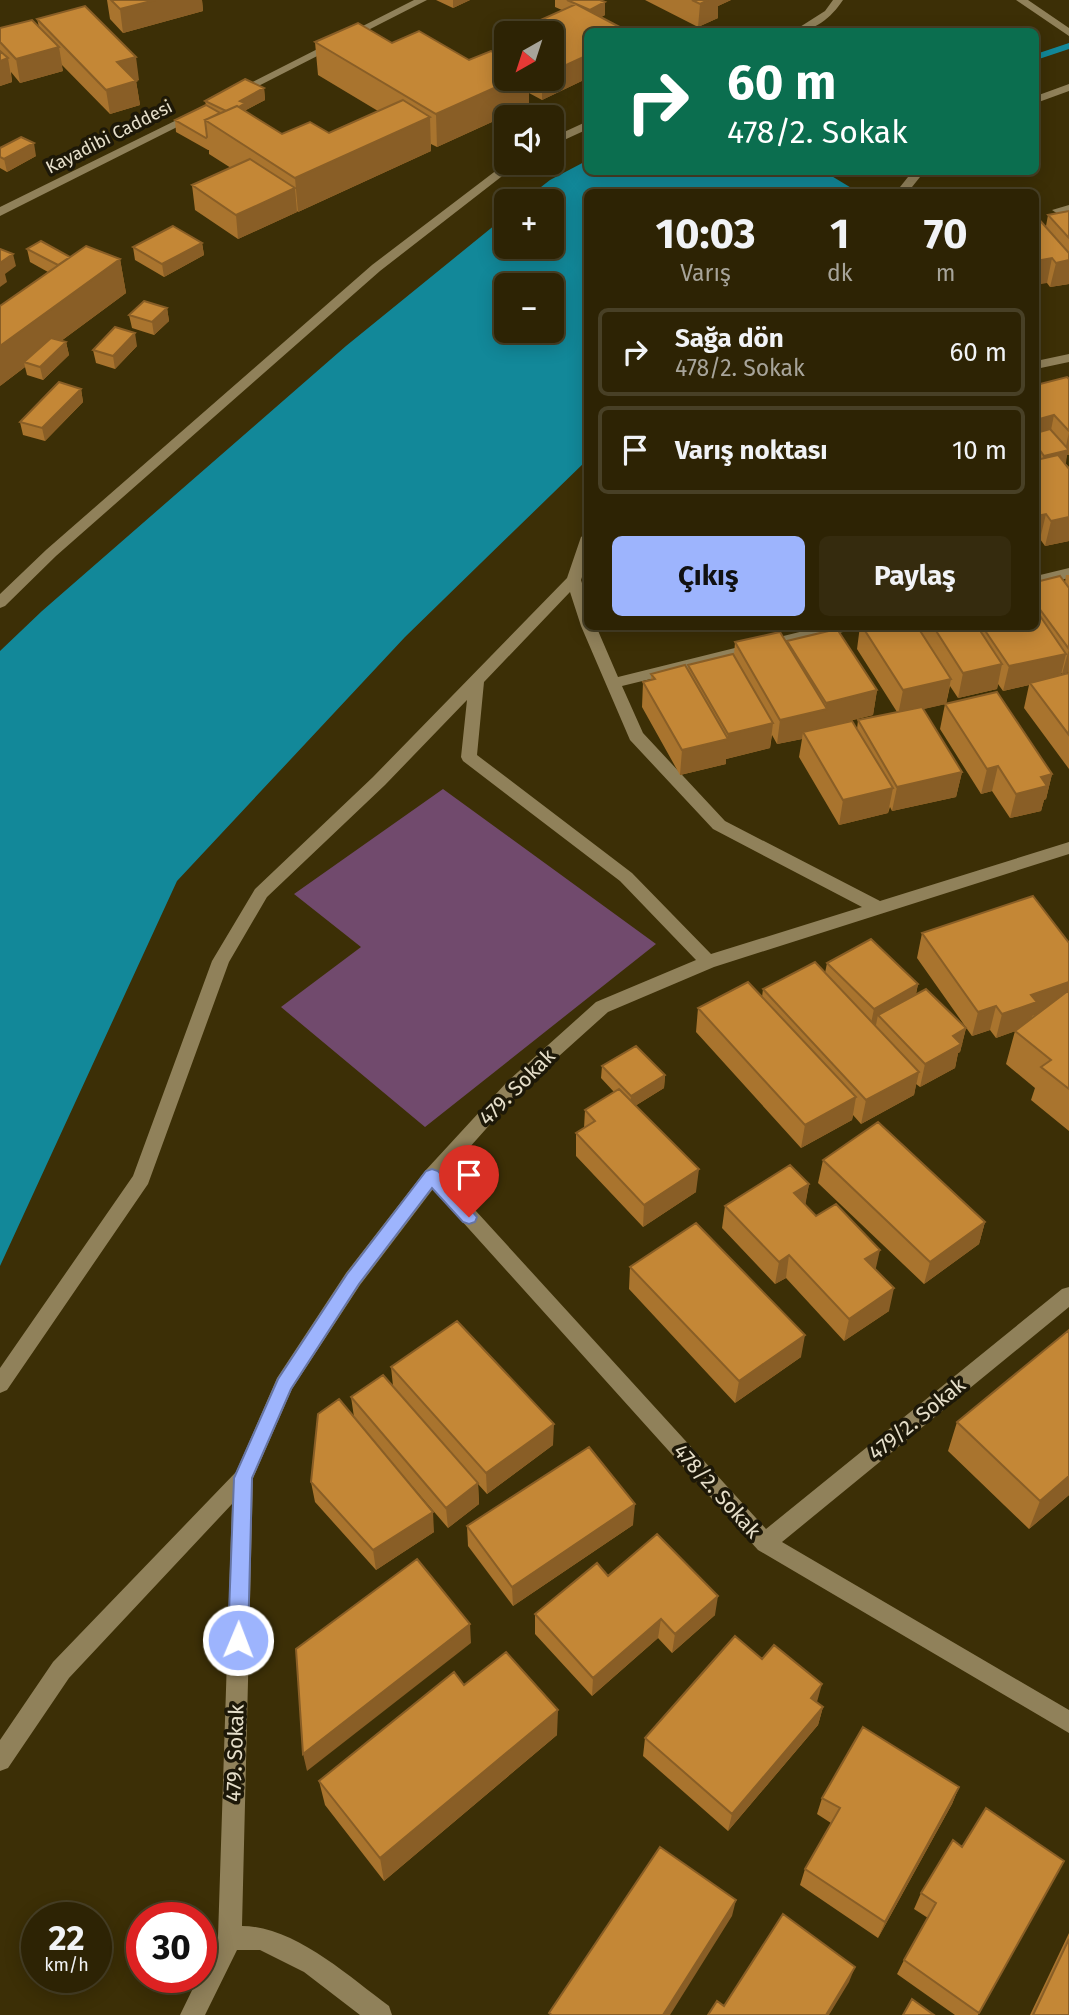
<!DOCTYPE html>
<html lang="tr">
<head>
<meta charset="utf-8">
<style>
  :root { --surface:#2d2304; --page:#352b0e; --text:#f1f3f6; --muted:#a7a49a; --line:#484026; --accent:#9db4fd }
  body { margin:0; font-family:"Fira Sans",sans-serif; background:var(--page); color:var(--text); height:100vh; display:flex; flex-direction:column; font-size:26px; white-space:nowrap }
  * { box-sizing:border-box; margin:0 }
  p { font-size:23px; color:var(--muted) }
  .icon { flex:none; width:38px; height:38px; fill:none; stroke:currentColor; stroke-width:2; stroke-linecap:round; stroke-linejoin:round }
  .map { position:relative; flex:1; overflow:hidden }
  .side { position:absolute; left:584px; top:189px; width:455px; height:441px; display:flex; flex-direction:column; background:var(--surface); border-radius:10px; box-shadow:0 4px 18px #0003,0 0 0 2px var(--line) }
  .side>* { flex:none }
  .hud { position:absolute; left:584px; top:28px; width:455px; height:147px; border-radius:10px; box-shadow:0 4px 18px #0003,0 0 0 2px var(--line); background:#0b6e4f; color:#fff; overflow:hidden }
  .needle { width:46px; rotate:219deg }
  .fabs { position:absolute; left:494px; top:21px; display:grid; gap:14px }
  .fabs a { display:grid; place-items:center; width:70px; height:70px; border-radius:10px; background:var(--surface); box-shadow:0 4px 18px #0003,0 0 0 2px var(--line); font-size:35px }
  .speed { position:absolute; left:21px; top:1902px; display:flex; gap:14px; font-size:35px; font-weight:700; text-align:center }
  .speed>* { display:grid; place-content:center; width:91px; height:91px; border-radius:50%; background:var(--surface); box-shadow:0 4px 18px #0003,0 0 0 2px var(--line); line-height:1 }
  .speed small { font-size:18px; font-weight:400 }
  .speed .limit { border:10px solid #d22; background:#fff; color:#111 }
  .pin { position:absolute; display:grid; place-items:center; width:60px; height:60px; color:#fff; margin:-72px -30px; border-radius:50% 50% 50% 0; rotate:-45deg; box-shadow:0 0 7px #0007 }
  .pin .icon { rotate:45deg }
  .me { position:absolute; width:77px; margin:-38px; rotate:1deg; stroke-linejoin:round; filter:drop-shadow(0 0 5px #0008) }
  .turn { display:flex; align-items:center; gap:24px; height:147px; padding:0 28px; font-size:32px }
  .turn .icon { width:91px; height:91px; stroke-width:2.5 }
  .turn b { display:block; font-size:49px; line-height:60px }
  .eta { display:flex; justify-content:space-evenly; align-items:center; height:119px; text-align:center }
  .eta b { font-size:42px; font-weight:700; line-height:49px }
  .button { display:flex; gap:14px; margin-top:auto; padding:14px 28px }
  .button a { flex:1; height:80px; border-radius:10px; background:var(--accent); color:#111; font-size:28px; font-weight:700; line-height:80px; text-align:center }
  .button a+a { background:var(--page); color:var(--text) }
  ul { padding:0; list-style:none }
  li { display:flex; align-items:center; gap:21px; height:88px; margin:0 14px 10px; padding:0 14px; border:4px solid var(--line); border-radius:10px }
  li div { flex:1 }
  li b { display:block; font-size:26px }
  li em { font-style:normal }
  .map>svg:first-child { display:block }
</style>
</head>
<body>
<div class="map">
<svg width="1069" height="2015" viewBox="0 0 1069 2015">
  <rect width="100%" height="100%" fill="#3c2f06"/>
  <path fill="#714a6d" d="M443 789 656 944 425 1127 281 1007 361 947 294 894Z"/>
  <path fill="#128899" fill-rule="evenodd" d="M588 160V172H825L858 192H588V459L405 637 177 881 0 1266V651L42 611 346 346 506 216V247H551V201H523L550 180ZM506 285H551V331H506Z"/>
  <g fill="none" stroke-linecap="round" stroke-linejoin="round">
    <path fill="#128899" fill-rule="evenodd" d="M1069 43V49L1036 60V54Z"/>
    <path fill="#90815a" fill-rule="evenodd" d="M833 0H843C831 18 814 32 792 32L825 11Z
      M1016 0H1028L1069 28V36Z
      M1069 84V91L1036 103V96Z
      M588 121V129L551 146V138Z
      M506 163H519L380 271 56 556 5 606 0 608V594L46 550 372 265Z
      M912 172H924L908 192H896Z
      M1069 205V213L1058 214 1052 210Z
      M1069 354V362L1036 369V361Z
      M588 532V559L581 580 588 602V626H596L618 677 824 626H854L847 631 622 686 643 733 725 821 880 901 1069 842V854L714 967 608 1012 519 1092 444 1176 766 1529 1062 1289 1069 1287V1307L782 1542 1069 1710V1733L758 1550 433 1189 360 1285 292 1389 253 1478 242 1926C294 1926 348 1976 389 2006L392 2015H360L304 1972 260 1950H237L205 2015H180L198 1978H201V1971L218 1937 232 1504 69 1678 8 1768 0 1771V1740L53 1662 236 1472 277 1378 346 1273 425 1171 507 1082 596 1002 696 960 620 881 463 761 461 757 467 700 385 785 267 897 229 962 148 1184 7 1390 0 1393V1368L133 1176 212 961 255 889 373 777 567 578 581 537ZM570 592 581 626 630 740 713 829 862 907 711 954 632 873 477 755 484 682Z
      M1069 568V578L1036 586V576Z"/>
    <path fill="#90815a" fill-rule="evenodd" d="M414 0H427L239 96 229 94Z
      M197 110 203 113 201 115 0 216V207Z"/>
  </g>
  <path fill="#a9742e" d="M107 0H202L203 11 123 33 110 19Z
    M436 0H470L453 8Z
    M555 0H600L605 2V15L601 17 588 32V78L542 100 529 93V105L437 147 431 144V151L298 212 297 211V212L238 239 195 210 192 185 231 168 209 154V150H208L176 132 175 120 206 105 205 101 264 88 265 100 246 110V112L282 134 329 133 378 111 318 75 315 42 392 43 469 60 502 57V54L506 53V79H551V33H536V22L562 10 555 7Z
    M645 0H731L718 6V18L698 27Z
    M37 19 139 80 136 81 140 105 110 114 61 64 63 71 20 83 11 72 12 82 0 86V28L39 27Z
    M0 148 36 156 7 172 0 168Z
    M1069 211V284L1050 287 1047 283 1046 226 1048 215Z
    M202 243 204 255 164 277 135 260 133 247Z
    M27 249 70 257 120 259 126 293 61 341 66 342 69 355 43 380 27 375 25 367 0 386 48 272 30 262Z
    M167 308 169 321 154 335 132 328 129 315Z
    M137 346 115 369 96 363 93 350Z
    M1069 379V455H1067L1065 463 1069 467V541L1045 546 1040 539 1036 540V385Z
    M81 389 83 402 45 441 23 435 20 422Z
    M1066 575H1069V672L1062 674 1061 673V675L1069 673V769L1024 708 1029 685 1003 691 998 684 997 689 958 698 950 686 946 704 1052 774 1046 799 1044 800 1041 811 1010 818 992 791 981 794 940 729 945 704 923 709 962 772 956 797 892 811 890 807 888 813 839 825 799 757 802 739 777 744 772 735 770 748 726 759V764L680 775 642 707 643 682 651 680V674L688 671V665L734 655 735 642 787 643V641L877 690 873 715 825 727 857 729 858 720 897 712 857 649 860 626H1036V582H1065Z
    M922 933 1069 943V1131L1031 1100 1035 1088 1006 1064 1015 1031 996 1038 990 1030 972 1036 917 958Z
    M827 963 918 984 916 994 966 1028 960 1052 958 1053 955 1068 920 1087 916 1084 914 1095 861 1124 853 1115 852 1120 801 1148 696 1032 698 1008 762 997 763 989 825 973Z
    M602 1066 665 1075 664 1088 635 1106 696 1192 643 1227 576 1156V1133L584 1128 585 1110 614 1092 601 1078Z
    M823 1160 985 1222 979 1244 924 1284 818 1183Z
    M809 1184 805 1204 816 1216 889 1311 844 1341 786 1278 775 1284 722 1228 725 1206Z
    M630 1267 801 1357 735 1403 629 1289Z
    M391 1367 553 1445 487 1494 478 1484 479 1504 448 1528 382 1451 434 1532 376 1570 315 1502 311 1482 354 1417 351 1397 393 1386Z
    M957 1422 1069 1495 1029 1529 948 1451Z
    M633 1525 513 1606 468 1546 467 1526Z
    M608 1576 715 1615 672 1653 658 1638 592 1696 535 1634V1614Z
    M762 1659 823 1707 818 1725 728 1831 643 1756 645 1738Z
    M464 1685 557 1735 384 1881 325 1805 319 1781Z
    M959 1787 952 1804 878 1938 800 1885 805 1869 831 1823 817 1814 822 1798Z
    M1064 1861 978 2015H955L897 1974 904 1960 928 1918 914 1909 921 1893Z
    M1069 1933V2015H1030Z"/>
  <path fill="#895e26" d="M155 0H202L203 11 123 33 120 9Z
    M453 0H470L453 8Z
    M706 0H731L718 6V18L698 27 700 4Z
    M605 2V15L590 23V10Z
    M59 47 63 71 20 83 16 59Z
    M588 55V78L542 100V79H551V72Z
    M136 57 139 80 124 85 136 81 140 105 110 114 106 90 117 62Z
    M8 58 12 82 0 86V61Z
    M514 79H529V105L437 147 436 114Z
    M264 88 265 100 246 110 247 116 231 125 240 101Z
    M430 117 431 151 298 212 295 178Z
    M34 143 36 156 7 172 4 159Z
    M295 188 297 212 238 239 236 215Z
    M202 243 204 255 164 277 162 264Z
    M13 254 16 266 5 274 7 282 0 287V263Z
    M1052 258 1047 283 1036 285V261Z
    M120 259 126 293 30 364 24 362 25 367 0 386V346Z
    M1069 260V284L1050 287 1056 263Z
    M167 308 169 321 154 335 152 322Z
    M135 333 137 346 115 369 113 356Z
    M66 342 69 355 43 380 40 367Z
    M81 389 83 402 45 441 42 428Z
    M1054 415 1049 440 1036 444V420Z
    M1069 432V455H1067L1066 463 1041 469 1044 456 1065 451Z
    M1046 514 1040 539 1036 540 1037 516Z
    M1069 517V541L1045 546 1051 521Z
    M1069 649V672L1062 674Z
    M1066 654 1060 679 1030 683 1029 685 1003 691 1009 666Z
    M1002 664 997 689 958 698 963 673Z
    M951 679 946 704 898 715 903 690Z
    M877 690 873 715 803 732 802 739 777 744 780 720 825 709 826 703Z
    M773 723 770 748 726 759V764L680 775 682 750 727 739 728 734Z
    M998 766 992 791 981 794 987 769Z
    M962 772 956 797 892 811 897 787Z
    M1052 774 1046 799 1044 800 1041 811 1010 818 1016 794 1041 777Z
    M893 788 888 813 839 825 843 800Z
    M1069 982V1003L1032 1016 1030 1026 996 1038 1002 1014 1031 995Z
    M918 984 913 1008 878 1015 875 1030 869 1033 874 1009Z
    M996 1006 990 1030 972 1036 978 1012Z
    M966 1028 960 1052 958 1053 955 1068 920 1087 925 1064 953 1036Z
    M919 1072 914 1095 861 1124 866 1100Z
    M665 1075 664 1088 630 1109 631 1096Z
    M856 1097 852 1120 801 1148 805 1125Z
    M699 1169 696 1192 643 1227 644 1205Z
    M809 1184 805 1207 794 1193Z
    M985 1222 979 1244 924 1284 930 1262Z
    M880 1250 875 1272 865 1259Z
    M789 1255 786 1278 775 1284 779 1262Z
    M894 1288 889 1311 844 1341 849 1319Z
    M805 1335 801 1357 735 1403 739 1381Z
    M554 1424 553 1445 487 1494 486 1473Z
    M1069 1476V1495L1029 1529 1040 1501Z
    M478 1483 479 1504 448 1528 446 1508Z
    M635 1504 633 1525 513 1606 512 1587Z
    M433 1512 434 1532 376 1570 373 1550Z
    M718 1596 715 1615 672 1653 675 1634Z
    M661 1619 658 1638 592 1696 593 1678Z
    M470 1624 471 1643 307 1771 303 1754Z
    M822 1684 817 1702 811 1698Z
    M823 1707 818 1725 728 1831 732 1814Z
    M558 1710 557 1735 384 1881 380 1858Z
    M959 1787 952 1804 878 1938 885 1922Z
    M736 1900 732 1916 670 2015H663Z
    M855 1967 849 1982 829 2015H826Z"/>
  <path fill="#c48736" stroke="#895e26" stroke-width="2" d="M111 0H155L120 9Z
    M567 0H600L605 2 590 10Z
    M692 0H708L700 4Z
    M576 4 629 32H588V55L551 72V33H550L554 31 536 22Z
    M85 6 136 57 117 62 136 81 106 90 37 19Z
    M32 20 59 47 16 59 0 42V28Z
    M358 23 392 43 419 31 469 60 491 51 506 59V79H514L436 114 315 42Z
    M0 51 8 58 0 61Z
    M245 79 264 88 240 101 245 103 239 107 237 106 226 111 205 101Z
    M403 100 430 117 295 178 205 120 237 106 282 134 310 122 329 133Z
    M206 105 220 113 205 120 207 137 206 138 175 120Z
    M21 137 34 143 4 159 0 157V148Z
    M250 159 295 188 236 215 192 185Z
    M1069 211V238L1048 215Z
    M1036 216 1069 253V260L1056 263 1052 258 1036 261Z
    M173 226 202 243 162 264 133 247Z
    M41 241 70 257 58 265 27 249Z
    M86 246 120 259 0 346V306Z
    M0 249 13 254 0 263Z
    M144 301 167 308 152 322 129 315Z
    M115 327 135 333 113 356 93 350Z
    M51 338 66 342 40 367 24 362Z
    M1067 377 1069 379V431L1054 415 1036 420V385Z
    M59 382 81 389 42 428 20 422Z
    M1050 429 1069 450 1044 456 1039 449 1036 450V433Z
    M1058 455 1069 469V517L1051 521 1046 514 1037 516 1036 515V460Z
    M1060 576 1069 588V649L1036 604V582Z
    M1036 610 1066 654 1009 666 982 626H1036Z
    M862 626H917L951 679 903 690Z
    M933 626H977L1002 664 963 673Z
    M837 629 877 690 826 703 787 641Z
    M780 632 827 709 780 720 735 642Z
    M733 654 773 723 728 734 688 665Z
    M685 665 728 739 682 750 643 682 655 679 651 674Z
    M1069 673V735L1030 683Z
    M997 692 1052 774 1041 777 1047 786 1016 794 998 766 987 769 945 704Z
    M922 707 962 772 897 787 858 720Z
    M852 721 893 788 843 800 803 732Z
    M1033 896 1069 943V982L1031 995 1037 1002 1002 1014 996 1006 978 1012 922 933Z
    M871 939 918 984 874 1009 827 963Z
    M815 962 919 1072 866 1100 763 989Z
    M748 982 856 1097 805 1125 698 1008Z
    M926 989 966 1028 953 1036 961 1044 925 1064 878 1015Z
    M1069 990V1089L1041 1067 1051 1060 1015 1031Z
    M636 1046 665 1075 631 1096 602 1066Z
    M619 1089 699 1169 644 1205 576 1133 595 1121 585 1110Z
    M878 1122 985 1222 930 1262 823 1160Z
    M790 1165 809 1184 794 1193 816 1216 836 1204 880 1250 865 1259 894 1288 849 1319 789 1255 779 1262 725 1206Z
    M696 1223 805 1335 739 1381 630 1267Z
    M457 1321 554 1424 486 1473 391 1367Z
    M1069 1330V1476L1040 1501 957 1422Z
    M383 1375 478 1483 446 1508 351 1397Z
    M339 1399 433 1512 373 1550 311 1482 318 1414Z
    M589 1447 635 1504 512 1587 467 1526Z
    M657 1534 718 1596 675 1634 661 1619 593 1678 535 1614 597 1563 608 1576Z
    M417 1559 470 1624 303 1754 296 1649Z
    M735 1636 762 1659 774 1645 822 1684 811 1698 823 1707 732 1814 645 1738Z
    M506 1652 558 1710 380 1858 319 1781 454 1672 464 1685Z
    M863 1727 959 1787 885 1922 805 1869 840 1808 822 1798Z
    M986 1808 1064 1861 979 2013 904 1960 936 1903 921 1893 953 1840 962 1847Z
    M660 1847 736 1900 663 2015H552L549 2013Z
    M783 1914 855 1967 826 2015H708L717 2001 724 2006Z
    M1069 1939V2015H1033Z
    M912 1999 934 2015H903Z"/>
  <path fill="#9db4fd" stroke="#6675a4" stroke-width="2" d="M432 1169 438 1171 477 1217 475 1222 469 1224 463 1222 432 1188 359 1284 291 1389 252 1478 248 1640 245 1647 238 1650 231 1647 228 1640 234 1478 278 1379 347 1274 426 1171Z"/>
  <g text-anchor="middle" stroke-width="7" stroke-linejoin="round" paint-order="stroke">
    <g font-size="18" fill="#e6dfca" stroke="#1d1808">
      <text transform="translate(109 137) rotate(-27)" y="6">Kayadibi Caddesi</text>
    </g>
    <g font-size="21" fill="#e6dfca" stroke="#1d1808">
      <text transform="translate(517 1087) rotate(-45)" y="7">479. Sokak</text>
      <text transform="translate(917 1419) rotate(-39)" y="7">479/2. Sokak</text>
      <text transform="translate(717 1491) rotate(48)" y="7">478/2. Sokak</text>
      <text transform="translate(235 1753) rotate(-88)" y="7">479. Sokak</text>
    </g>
  </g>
</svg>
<div class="fabs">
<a><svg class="needle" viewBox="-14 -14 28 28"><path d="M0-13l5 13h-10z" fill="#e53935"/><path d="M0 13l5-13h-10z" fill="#a7a49a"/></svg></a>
<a><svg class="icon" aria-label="sound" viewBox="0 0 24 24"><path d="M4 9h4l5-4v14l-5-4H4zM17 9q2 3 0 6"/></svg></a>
<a>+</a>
<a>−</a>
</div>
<div class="speed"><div>22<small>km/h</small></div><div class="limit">30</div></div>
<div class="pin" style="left:469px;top:1217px;background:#d93025"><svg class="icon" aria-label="arrive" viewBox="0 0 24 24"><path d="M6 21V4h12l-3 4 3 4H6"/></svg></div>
<svg class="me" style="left:238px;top:1640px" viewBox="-20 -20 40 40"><circle r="17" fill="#9db4fd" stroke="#fff" stroke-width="3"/><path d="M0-11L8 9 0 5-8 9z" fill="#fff"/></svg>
<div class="hud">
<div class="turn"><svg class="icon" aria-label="right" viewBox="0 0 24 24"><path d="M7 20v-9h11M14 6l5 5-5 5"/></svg><div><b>60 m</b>478/2. Sokak</div></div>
</div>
<section class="side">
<div class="eta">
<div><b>10:03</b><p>Varış</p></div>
<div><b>1</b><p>dk</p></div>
<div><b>70</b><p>m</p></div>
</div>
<ul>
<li><svg class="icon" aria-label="right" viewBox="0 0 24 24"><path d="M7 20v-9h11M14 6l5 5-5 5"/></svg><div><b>Sağa dön</b><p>478/2. Sokak</p></div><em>60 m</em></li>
<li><svg class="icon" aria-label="arrive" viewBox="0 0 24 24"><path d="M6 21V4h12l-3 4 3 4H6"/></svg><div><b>Varış noktası</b></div><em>10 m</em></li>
</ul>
<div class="button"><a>Çıkış</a><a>Paylaş</a></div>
</section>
</div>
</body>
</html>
